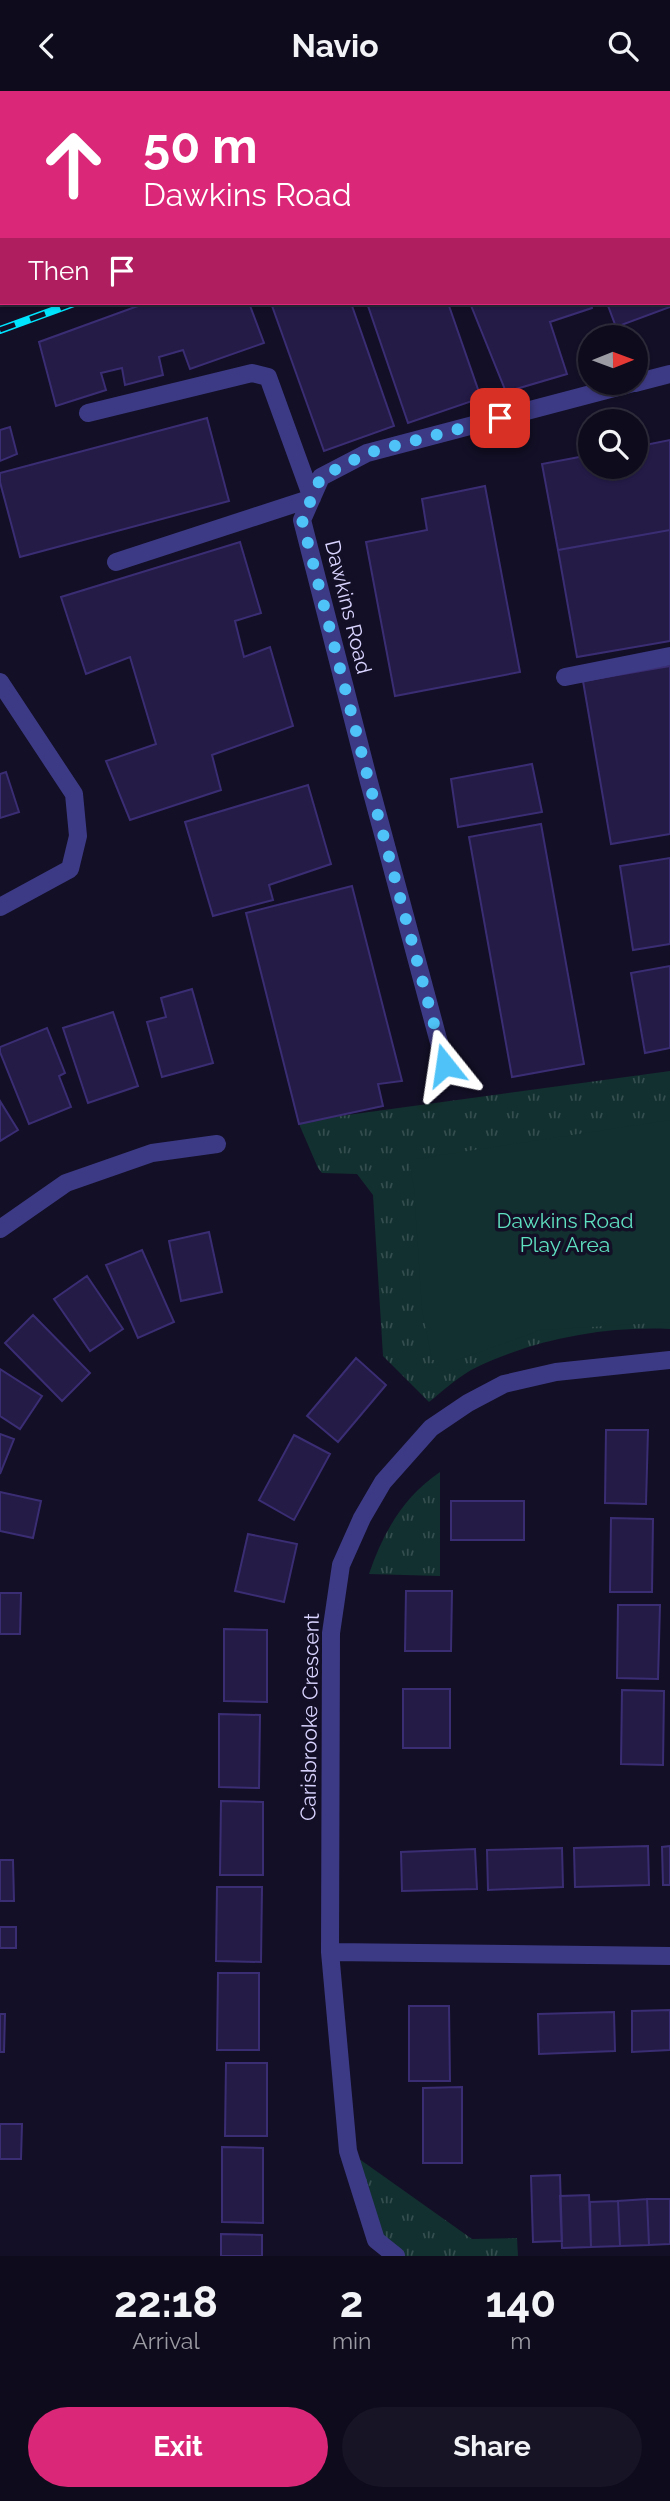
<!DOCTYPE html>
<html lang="en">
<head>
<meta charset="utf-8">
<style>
  :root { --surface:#0e0b1c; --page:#171425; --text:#f1f3f6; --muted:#9b9ba3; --line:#2e2b3b; --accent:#db2777 }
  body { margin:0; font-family:Raleway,sans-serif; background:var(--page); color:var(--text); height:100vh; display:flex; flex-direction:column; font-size:26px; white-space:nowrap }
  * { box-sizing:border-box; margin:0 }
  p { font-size:23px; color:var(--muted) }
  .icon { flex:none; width:38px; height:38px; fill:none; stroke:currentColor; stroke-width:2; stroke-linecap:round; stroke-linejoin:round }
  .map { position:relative; height:2165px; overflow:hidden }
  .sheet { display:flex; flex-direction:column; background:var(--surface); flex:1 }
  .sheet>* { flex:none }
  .guide { position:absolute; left:0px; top:0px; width:670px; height:214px; box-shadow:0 2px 5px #0004,0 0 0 2px var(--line); background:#db2777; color:#fff; overflow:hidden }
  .needle { width:46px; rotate:89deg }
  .controls { position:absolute; left:578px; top:234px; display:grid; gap:14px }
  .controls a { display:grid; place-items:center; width:70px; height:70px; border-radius:50%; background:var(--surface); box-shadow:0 2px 5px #0004,0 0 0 2px var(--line); font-size:35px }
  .pin { position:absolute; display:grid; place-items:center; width:60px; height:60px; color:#fff; margin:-30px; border-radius:14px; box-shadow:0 4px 10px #0006 }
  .me { position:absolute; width:77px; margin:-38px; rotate:345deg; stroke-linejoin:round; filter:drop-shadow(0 0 5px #0008) }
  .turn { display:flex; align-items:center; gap:24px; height:147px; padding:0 28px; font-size:32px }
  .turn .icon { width:91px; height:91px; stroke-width:2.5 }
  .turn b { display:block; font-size:49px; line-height:60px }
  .then { display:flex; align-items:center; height:66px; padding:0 28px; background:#0003; gap:14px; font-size:26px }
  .eta { display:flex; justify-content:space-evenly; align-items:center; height:119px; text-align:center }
  .eta b { font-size:42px; font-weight:700; line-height:49px }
  .primary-button { display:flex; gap:14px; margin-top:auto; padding:14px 28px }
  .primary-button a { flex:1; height:80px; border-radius:42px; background:var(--accent); color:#fff; font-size:28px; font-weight:700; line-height:80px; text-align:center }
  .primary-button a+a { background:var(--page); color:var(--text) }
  header { display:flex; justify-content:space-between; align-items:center; height:91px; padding:0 28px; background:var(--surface); font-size:32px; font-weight:700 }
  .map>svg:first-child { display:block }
</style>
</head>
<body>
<header><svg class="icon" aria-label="back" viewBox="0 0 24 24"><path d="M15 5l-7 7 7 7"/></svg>Navio<svg class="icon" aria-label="search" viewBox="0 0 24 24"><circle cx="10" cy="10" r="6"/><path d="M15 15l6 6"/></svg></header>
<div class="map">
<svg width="670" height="2165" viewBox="0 0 670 2165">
  <defs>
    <pattern id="grass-tufts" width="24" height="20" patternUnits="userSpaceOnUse" patternTransform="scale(1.75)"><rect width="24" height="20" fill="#12302f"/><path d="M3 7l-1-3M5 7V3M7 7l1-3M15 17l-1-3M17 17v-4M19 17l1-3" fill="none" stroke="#344d4e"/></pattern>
  </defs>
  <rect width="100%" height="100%" fill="#130f26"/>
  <path fill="url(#grass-tufts)" d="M670 980V1238C606 1235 535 1248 477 1276 460 1284 444 1299 429 1311L383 1265 373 1104 357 1083 322 1082 318 1077 299 1033 340 1025Z
    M440 1381V1485L369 1483C383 1442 403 1406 440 1381Z
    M348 2060 472 2148 517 2147 518 2165H396L376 2149Z"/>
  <path fill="#12302f" d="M670 1029V1231L541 1239 457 1269H432L422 1219 414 1097 409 1069Z"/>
  <path fill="#241b47" stroke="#3b2d73" stroke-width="2" d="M668 156 670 216 616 236 607 212H668Z
    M146 212H249L264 252 190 278 183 259 159 266 163 284 125 294 122 277 101 282 106 299 56 315 39 251Z
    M271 212H351L394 335 324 360Z
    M367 212H448L481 307 408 332Z
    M470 212H591L592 217 550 231 567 283 506 301Z
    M207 327 229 410 20 466 0 391V382Z
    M10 336 17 363 0 370V339Z
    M670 349V439L558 459 542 373 590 364V376H635V356Z
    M485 395 520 581 395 605 366 451 427 439 422 408Z
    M670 439V550L577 566 558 459Z
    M240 451 261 522 235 530 244 566 270 556 293 635 212 664 221 699 130 729 106 670 156 653 130 566 86 583 61 506Z
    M670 575V743L611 753 583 590Z
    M532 673 542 721 458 736 451 688Z
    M6 681 19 721 0 727V683Z
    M308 694 331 773 269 794 273 809 213 825 185 731Z
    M541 733 584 973 512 986 469 746Z
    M670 767V853L633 859 620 775Z
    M352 795 402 990 378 993 383 1015 299 1033 246 822Z
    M670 875V957L645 962 631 882Z
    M192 898 213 972 162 986 147 931 166 926 161 907Z
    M113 921 138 995 88 1012 63 937Z
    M47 937 65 982 59 985 71 1016 29 1033 0 961V956Z
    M0 1010 18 1039 0 1050Z
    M209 1141 222 1201 181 1210 169 1150Z
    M142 1159 174 1231 138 1247 106 1174Z
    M87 1185 123 1238 90 1260 54 1208Z
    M33 1224 90 1282 62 1310 5 1252Z
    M356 1267 386 1294 338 1351 307 1325Z
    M0 1278 42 1305 20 1338 0 1325Z
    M606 1339H648L646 1413 605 1412Z
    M0 1343 14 1348 0 1383Z
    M294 1344 330 1363 294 1429 259 1409Z
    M0 1401 41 1410 33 1447 0 1440Z
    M451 1410H524V1449H451Z
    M611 1427 653 1428 652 1501H610Z
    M248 1443 297 1453 284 1511 235 1500Z
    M406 1500H452L451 1560H405Z
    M0 1502H21L20 1543H0Z
    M618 1514H660L658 1588 617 1587Z
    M224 1538 267 1539V1611L224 1610Z
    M403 1598H450V1657H403Z
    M622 1599 664 1600 663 1674 621 1673Z
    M219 1623 260 1624 259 1697 219 1696Z
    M221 1710 263 1711V1784H220Z
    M648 1755 649 1794 575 1796 574 1757Z
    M670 1755V1794H663L662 1756Z
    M562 1757 563 1796 488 1799 487 1759Z
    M475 1758 477 1798 402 1800 401 1761Z
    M0 1769H13L14 1810H0Z
    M217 1796H262L261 1871 216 1870Z
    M0 1836H16V1857H0Z
    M218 1882H259V1959H217Z
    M409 1915H449L450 1990H409Z
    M670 1919V1959L632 1961V1920Z
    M614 1921 615 1960 539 1963 538 1923Z
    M0 1923H5L4 1961H0Z
    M226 1972H267V2045H225Z
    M462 1996V2072H423V1997Z
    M0 2033H22L21 2068H0Z
    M222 2056 263 2057V2132L222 2131Z
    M560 2084 562 2150 533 2151 531 2085Z
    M589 2104 591 2156 562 2157 560 2105Z
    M647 2108 649 2154 620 2155 618 2110Z
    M647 2108H670V2153L649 2154Z
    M618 2110 620 2155 591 2156 590 2111Z
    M221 2143 262 2144V2165H221Z"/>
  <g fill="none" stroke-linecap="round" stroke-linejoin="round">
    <path stroke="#3d3a85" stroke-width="18" d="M635 292 670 283
      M88 322 252 282 268 286 312 407 116 471
      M565 586 670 565
      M445 974 369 691 302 429 321 386 367 362 633 292"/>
    <path stroke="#3d3a85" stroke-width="18" d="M0 591 74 703 78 745 70 778 0 816
      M0 1138 66 1092 152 1062 217 1053
      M330 1861 670 1865
      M396 2165 376 2149 348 2060 330 1861 331 1542 341 1474 362 1427 383 1391 431 1337 468 1312 504 1293 556 1281 670 1269"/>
    <defs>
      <path id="rail" d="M638 2 643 0
        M0 239 74 212"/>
    </defs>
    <use href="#rail" stroke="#00e5ff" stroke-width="8"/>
    <use href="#rail" stroke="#130f26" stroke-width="5" stroke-dasharray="16" stroke-linecap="butt"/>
  </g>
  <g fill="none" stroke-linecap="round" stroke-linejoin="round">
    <path stroke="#4fc3f7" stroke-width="12" stroke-dasharray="0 21.6" d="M445 974 369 691 302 429 321 386 367 362 500 327"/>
  </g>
  <g text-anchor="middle" stroke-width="7" stroke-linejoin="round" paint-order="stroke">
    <g font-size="21" fill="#d9d4ff" stroke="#130f26">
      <text transform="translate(348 516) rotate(76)" y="7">Dawkins Road</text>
      <text transform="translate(310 1626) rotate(-89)" y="7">Carisbrooke Crescent</text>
    </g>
    <g font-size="21" fill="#5fe0c0" stroke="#130f26">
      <text x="565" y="1137">Dawkins Road<tspan x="565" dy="24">Play Area</tspan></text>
    </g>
  </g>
</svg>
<div class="controls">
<a><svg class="needle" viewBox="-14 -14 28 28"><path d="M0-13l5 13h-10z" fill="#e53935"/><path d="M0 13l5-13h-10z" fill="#9b9ba3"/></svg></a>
<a><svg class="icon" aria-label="search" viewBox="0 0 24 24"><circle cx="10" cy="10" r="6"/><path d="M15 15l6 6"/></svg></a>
</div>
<div class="pin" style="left:500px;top:327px;background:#d93025"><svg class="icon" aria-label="arrive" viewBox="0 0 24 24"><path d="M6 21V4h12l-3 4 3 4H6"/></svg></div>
<svg class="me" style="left:445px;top:974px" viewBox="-20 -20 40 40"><path d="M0-17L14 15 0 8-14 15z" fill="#4fc3f7" stroke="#fff" stroke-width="4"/></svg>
<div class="guide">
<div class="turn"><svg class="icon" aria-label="ahead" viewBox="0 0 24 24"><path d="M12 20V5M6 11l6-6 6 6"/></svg><div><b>50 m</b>Dawkins Road</div></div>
<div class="then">Then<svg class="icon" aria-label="arrive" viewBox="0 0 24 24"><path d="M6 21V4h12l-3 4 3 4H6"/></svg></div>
</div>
</div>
<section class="sheet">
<div class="eta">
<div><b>22:18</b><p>Arrival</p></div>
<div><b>2</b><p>min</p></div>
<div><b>140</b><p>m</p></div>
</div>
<div class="primary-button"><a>Exit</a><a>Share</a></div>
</section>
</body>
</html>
